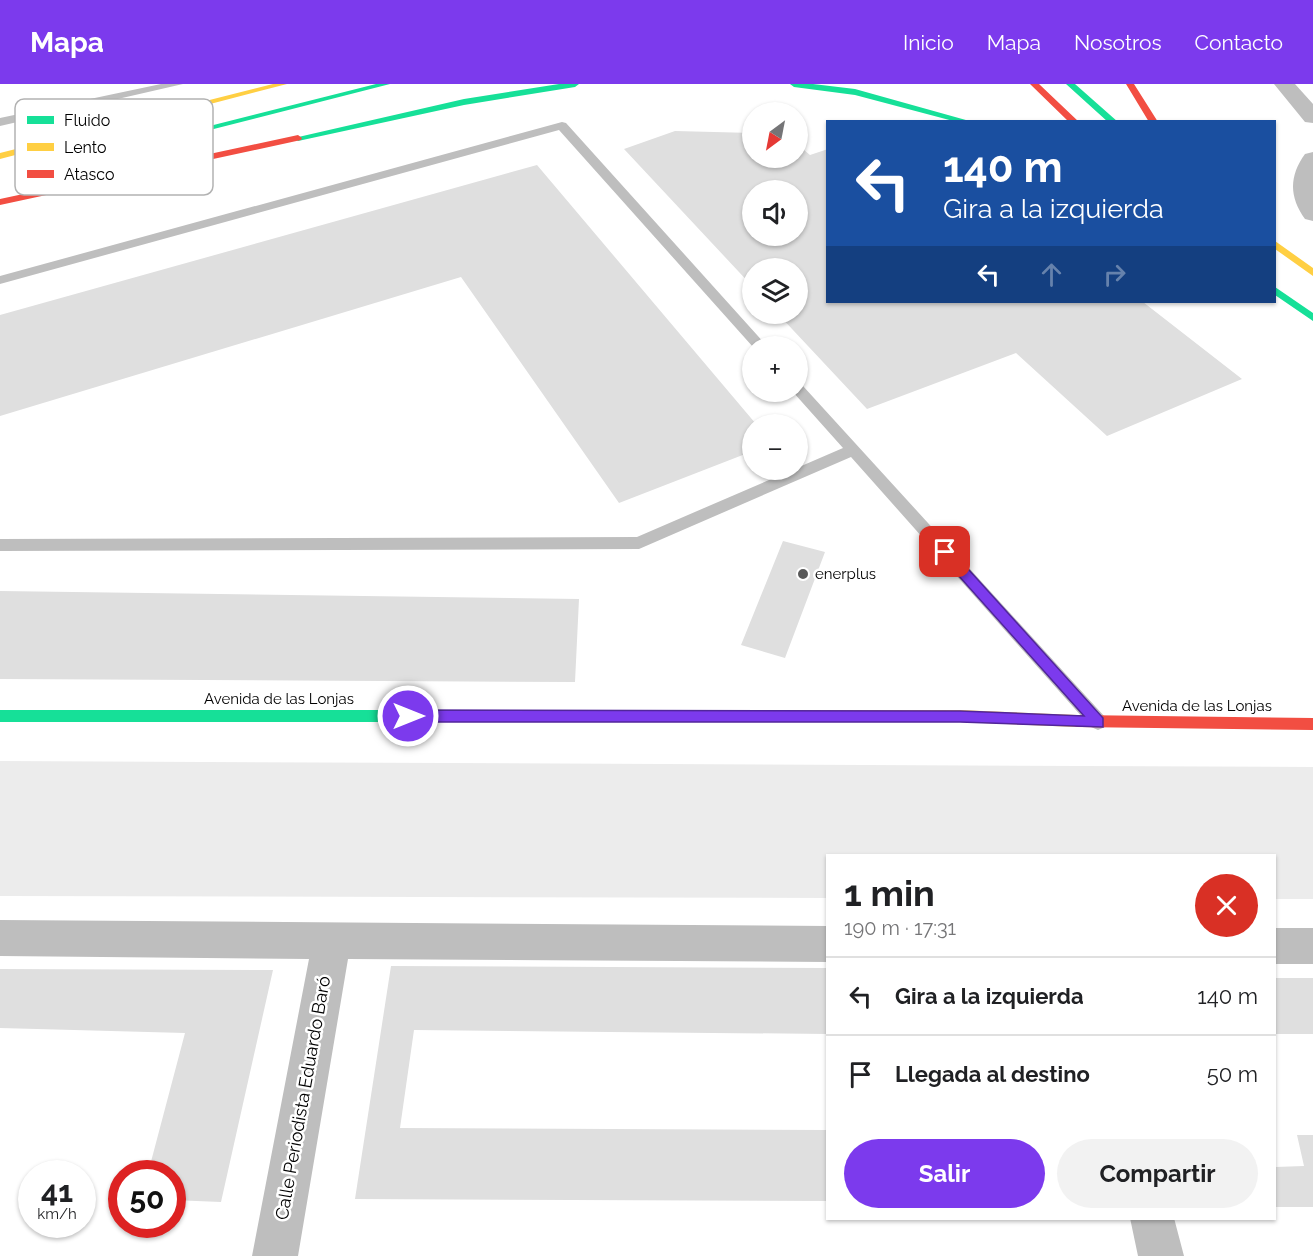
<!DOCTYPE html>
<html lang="es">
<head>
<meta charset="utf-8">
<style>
  :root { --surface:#fff; --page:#f2f2f2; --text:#202124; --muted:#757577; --line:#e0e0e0; --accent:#7c3aed }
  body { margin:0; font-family:Raleway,sans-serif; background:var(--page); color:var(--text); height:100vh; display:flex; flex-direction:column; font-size:22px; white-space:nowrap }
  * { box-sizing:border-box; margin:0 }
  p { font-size:20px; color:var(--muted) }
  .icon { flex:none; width:33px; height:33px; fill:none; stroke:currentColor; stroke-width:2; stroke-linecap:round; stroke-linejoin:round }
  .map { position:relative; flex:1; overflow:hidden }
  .sheet { position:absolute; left:826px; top:770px; width:450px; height:366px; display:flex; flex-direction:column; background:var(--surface); border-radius:0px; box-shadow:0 2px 4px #0004 }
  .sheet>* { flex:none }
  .hud { position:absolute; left:826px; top:36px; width:450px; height:183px; border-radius:0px; box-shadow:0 2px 4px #0004; background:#1a4fa0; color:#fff; overflow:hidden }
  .needle { width:39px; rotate:212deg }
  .controls { position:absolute; left:742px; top:18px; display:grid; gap:12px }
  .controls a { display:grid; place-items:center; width:66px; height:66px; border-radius:50%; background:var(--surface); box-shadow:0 2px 4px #0004; font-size:30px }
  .speed { position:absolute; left:18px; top:1076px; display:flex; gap:12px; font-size:30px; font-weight:700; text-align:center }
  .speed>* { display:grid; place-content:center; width:78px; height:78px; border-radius:50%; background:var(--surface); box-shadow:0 2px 4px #0004; line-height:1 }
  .speed small { font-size:15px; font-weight:400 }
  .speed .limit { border:9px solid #d22; background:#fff; color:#111 }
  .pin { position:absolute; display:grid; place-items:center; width:51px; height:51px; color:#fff; margin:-26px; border-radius:12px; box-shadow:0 3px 9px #0006 }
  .me { position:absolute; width:66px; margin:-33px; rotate:90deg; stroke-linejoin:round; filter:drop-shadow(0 0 4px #0008) }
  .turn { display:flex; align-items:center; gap:21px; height:126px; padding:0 18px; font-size:27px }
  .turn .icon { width:78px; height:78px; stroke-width:2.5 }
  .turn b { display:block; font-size:42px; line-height:51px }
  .lanes { display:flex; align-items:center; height:57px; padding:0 18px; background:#0003; justify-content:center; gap:30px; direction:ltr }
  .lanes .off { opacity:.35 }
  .round { display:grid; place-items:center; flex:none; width:63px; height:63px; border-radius:32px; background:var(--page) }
  .head { display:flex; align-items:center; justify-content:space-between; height:102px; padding:0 18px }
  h1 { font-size:36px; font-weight:700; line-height:45px }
  .primary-button { display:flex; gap:12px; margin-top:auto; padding:12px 18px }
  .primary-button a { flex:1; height:69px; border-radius:36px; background:var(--accent); color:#fff; font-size:24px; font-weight:700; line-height:69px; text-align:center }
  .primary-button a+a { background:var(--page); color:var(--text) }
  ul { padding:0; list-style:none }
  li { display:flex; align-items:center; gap:18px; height:78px; padding:0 18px; border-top:2px solid var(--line) }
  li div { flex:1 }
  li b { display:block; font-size:22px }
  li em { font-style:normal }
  header { display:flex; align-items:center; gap:36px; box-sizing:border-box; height:84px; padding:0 30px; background:var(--accent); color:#fff }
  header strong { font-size:28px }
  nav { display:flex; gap:33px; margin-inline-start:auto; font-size:21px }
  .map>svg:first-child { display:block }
</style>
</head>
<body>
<header>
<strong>Mapa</strong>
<nav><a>Inicio</a><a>Mapa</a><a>Nosotros</a><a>Contacto</a></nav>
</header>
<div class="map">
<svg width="1313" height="1172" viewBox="0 0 1313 1172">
  <rect width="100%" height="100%" fill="#fff"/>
  <path fill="#ececec" d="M0 677 1313 683V815H1275V771H828V814L0 812Z"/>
  <path fill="#dfdfdf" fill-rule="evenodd" d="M675 47 753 49V74H798V61L810 71 828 65V218H1143L1242 295 1107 352 1016 269 867 325 778 230H798V184H753V203L624 65ZM753 106H798V152H753Z
    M537 81 756 340H753V367L619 419 461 193 0 332V231Z
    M783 457 825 468 785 574 741 561Z
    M0 507 579 515 575 598 0 595Z
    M391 882 828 884V950L414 946 400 1044 828 1046V1117L355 1115Z
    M0 885 273 886 221 1118 172 1116V1089H148L185 949 0 944Z
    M1275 894H1313V950H1275Z
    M1297 1051H1313V1123H1275V1083L1304 1082Z"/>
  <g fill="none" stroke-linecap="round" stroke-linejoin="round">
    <path fill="#bebebe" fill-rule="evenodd" d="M161 0H183L0 42V34Z
      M562 38 566 39 767 262 753 263 559 46 0 200V192Z
      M798 300 803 302 1105 633 1107 638 1105 643 1098 646 1091 643 851 373 639 465 0 467V455L637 453 843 364 793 308H798Z"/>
    <path fill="#bebebe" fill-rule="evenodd" d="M1274 0H1295L1313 20V39L1305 38Z
      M1313 68V137L1305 135C1289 113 1289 92 1305 70Z
      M0 836 828 842V878L348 875 298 1172H252L309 875 0 872Z
      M1275 844H1313V880H1275Z
      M1130 1134H1174L1184 1172H1138Z"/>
    <path fill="#16e098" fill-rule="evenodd" d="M376 0H390L25 93 20 90Z
      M559 0H579L575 3 464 21 298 57 294 54 464 15Z
      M790 0H813L855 5 973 38H957L855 11 794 3Z
      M1066 0H1075L1118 38H1108Z
      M1275 203 1313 229V237L1275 211Z
      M0 626H585L590 628 592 632 590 636 585 638H0Z"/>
    <path fill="#ffcf43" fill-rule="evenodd" d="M273 0H287L0 75V69Z
      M1275 157 1313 184V192L1275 165Z
      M585 626H960L1077 631 1082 633 1084 637 1082 641 1077 643 960 638H585L580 636 578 632 580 628Z"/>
    <path fill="#f24e42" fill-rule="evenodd" d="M1030 0H1039L1079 38H1069Z
      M1126 0H1134L1158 38H1149Z
      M298 51 302 54 301 56 0 121V115Z
      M1077 631 1313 634V646L1077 643 1072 641 1070 637 1072 633Z"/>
  </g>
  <path fill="#7c3aed" stroke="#51269a" stroke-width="1.5" d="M945 464 950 465 1103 634V643L960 638H408L401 632 408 626 960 627 1084 632 941 472V465Z"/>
  <circle fill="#595959" stroke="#fff" stroke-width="2" cx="803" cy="490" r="6"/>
  <g text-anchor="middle" stroke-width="5" stroke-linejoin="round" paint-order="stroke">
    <g font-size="15" fill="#000" stroke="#fff" text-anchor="start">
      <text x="815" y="495">enerplus</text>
    </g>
    <g font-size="15" fill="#000" stroke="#fff">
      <text x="279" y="620">Avenida de las Lonjas</text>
      <text x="1197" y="627">Avenida de las Lonjas</text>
    </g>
    <g font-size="18" fill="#000" stroke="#fff">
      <text transform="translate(303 1014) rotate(-80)" y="6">Calle Periodista Eduardo Baró</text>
    </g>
  </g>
  <rect x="15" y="15" width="198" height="96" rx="9" fill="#fff" stroke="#b2b2b2" stroke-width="1.5"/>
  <rect x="27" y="32" width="27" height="8" fill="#16e098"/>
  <rect x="27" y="59" width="27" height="8" fill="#ffcf43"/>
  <rect x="27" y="86" width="27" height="8" fill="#f24e42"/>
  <g font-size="16" fill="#000">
    <text x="64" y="42">Fluido</text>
    <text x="64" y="69">Lento</text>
    <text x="64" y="96">Atasco</text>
  </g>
</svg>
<div class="controls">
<a><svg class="needle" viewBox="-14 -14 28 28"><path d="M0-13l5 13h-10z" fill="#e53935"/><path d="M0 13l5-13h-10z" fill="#757577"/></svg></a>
<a><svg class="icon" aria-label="sound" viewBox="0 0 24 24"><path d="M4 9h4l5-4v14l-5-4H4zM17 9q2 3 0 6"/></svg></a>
<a><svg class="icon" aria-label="layers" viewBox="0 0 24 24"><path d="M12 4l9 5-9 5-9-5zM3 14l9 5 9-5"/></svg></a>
<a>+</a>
<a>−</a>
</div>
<div class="speed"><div>41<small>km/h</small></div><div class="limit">50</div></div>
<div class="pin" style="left:945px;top:468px;background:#d93025"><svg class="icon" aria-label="arrive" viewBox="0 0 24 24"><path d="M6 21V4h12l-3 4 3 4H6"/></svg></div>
<svg class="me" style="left:408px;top:632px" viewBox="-20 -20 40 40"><circle r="17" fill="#7c3aed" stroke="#fff" stroke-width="3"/><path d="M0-11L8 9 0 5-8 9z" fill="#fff"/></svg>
<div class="hud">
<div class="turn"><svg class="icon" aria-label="left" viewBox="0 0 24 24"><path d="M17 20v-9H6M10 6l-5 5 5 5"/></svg><div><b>140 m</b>Gira a la izquierda</div></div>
<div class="lanes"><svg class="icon" aria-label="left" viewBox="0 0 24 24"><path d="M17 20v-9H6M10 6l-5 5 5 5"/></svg><svg class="icon off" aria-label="ahead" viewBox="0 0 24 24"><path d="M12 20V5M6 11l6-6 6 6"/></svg><svg class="icon off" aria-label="right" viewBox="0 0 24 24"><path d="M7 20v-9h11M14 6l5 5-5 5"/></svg></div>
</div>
<section class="sheet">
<div class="head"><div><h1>1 min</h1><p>190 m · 17:31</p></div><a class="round" style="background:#d93025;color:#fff"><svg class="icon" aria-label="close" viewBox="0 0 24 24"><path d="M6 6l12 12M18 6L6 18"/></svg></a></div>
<ul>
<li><svg class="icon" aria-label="left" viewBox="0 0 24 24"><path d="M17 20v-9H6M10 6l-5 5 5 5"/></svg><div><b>Gira a la izquierda</b></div><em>140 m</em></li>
<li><svg class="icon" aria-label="arrive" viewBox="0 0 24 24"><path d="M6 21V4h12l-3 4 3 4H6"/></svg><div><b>Llegada al destino</b></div><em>50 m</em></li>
</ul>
<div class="primary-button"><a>Salir</a><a>Compartir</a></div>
</section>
</div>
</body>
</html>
